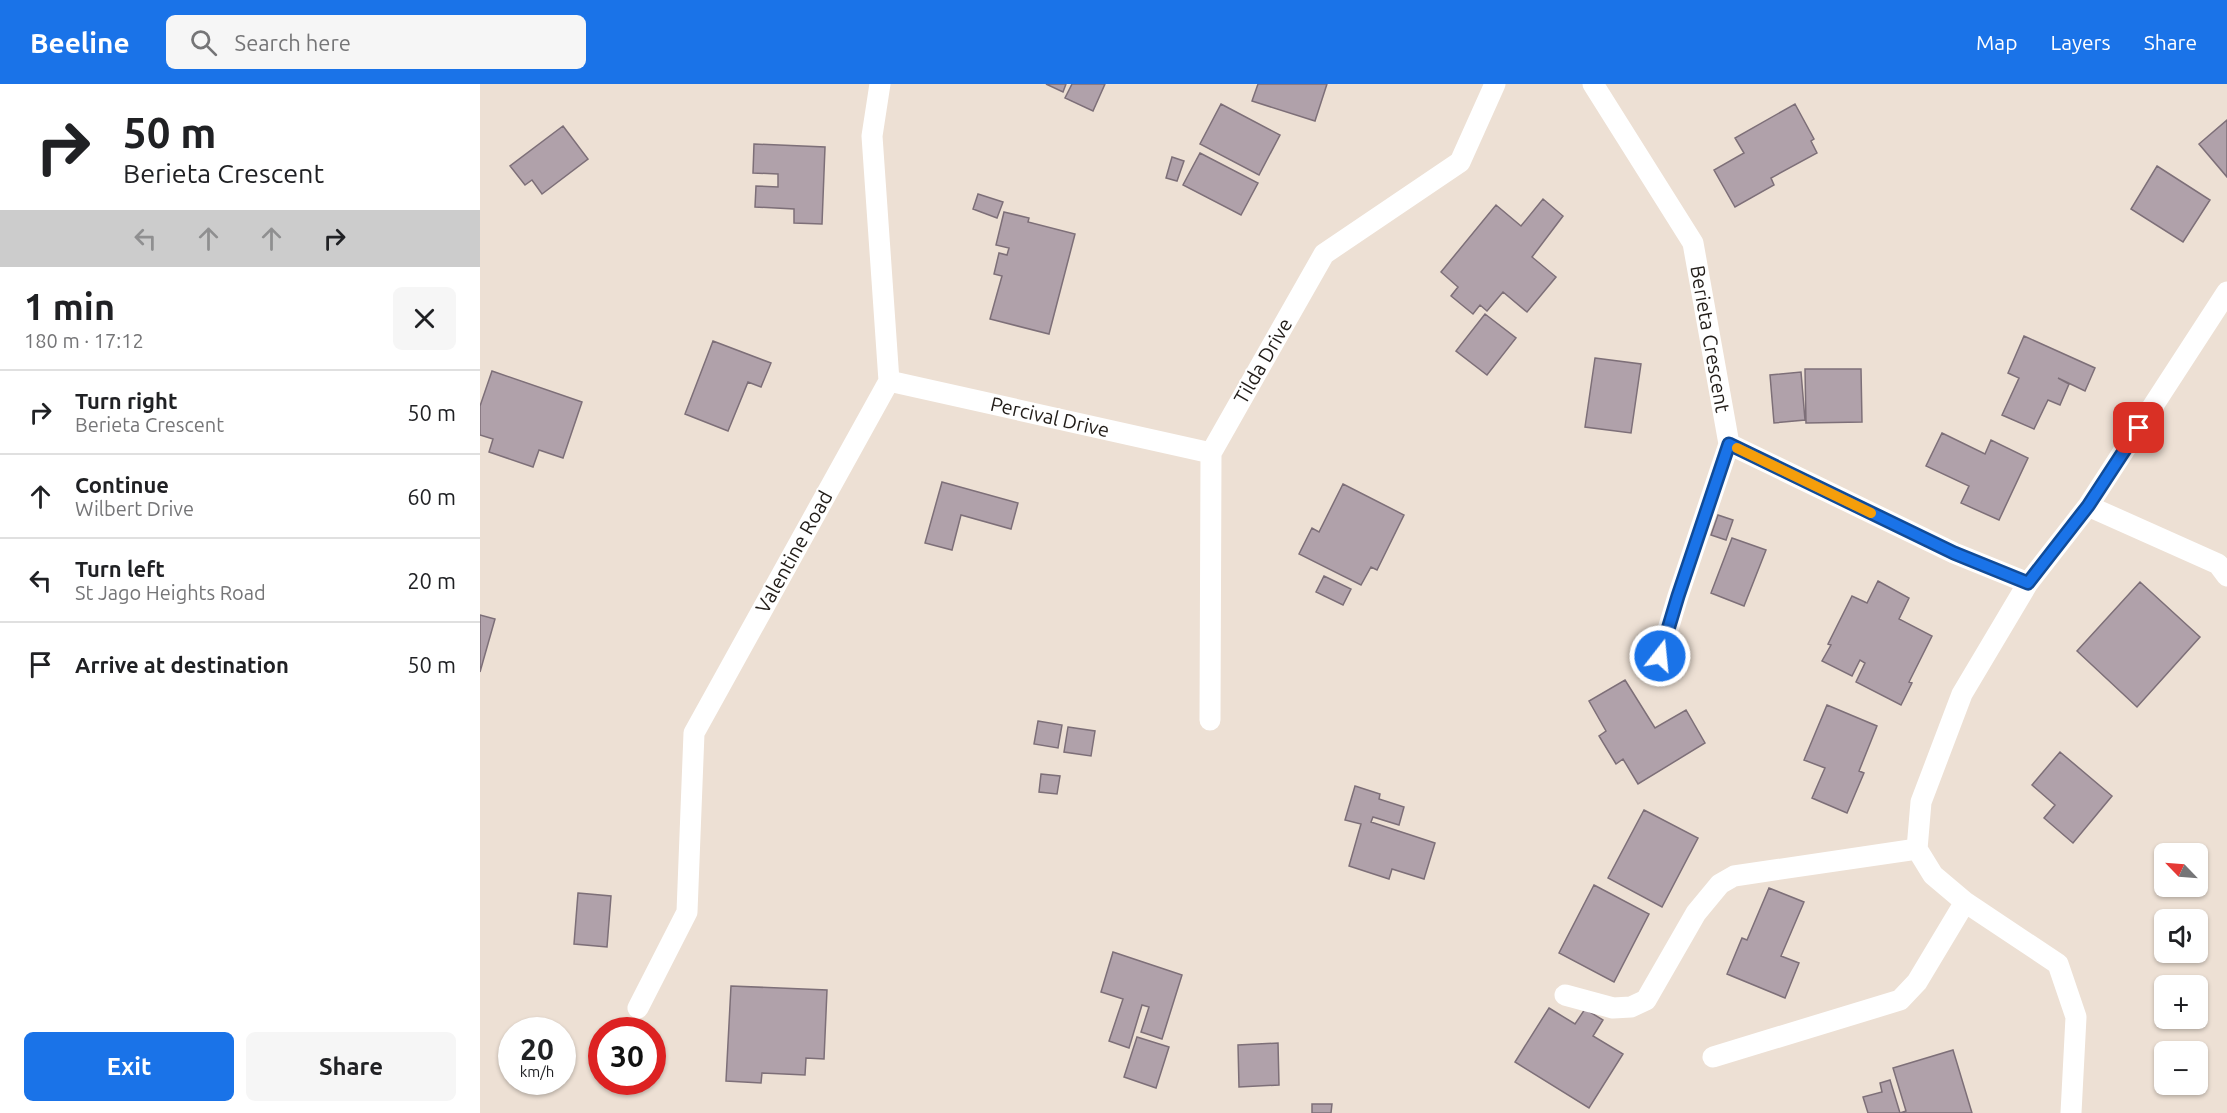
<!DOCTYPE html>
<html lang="en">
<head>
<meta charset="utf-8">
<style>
  :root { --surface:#fff; --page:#f6f6f6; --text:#202124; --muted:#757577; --line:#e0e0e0; --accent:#1a73e8 }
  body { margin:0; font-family:Ubuntu,sans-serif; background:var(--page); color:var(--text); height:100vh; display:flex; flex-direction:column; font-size:22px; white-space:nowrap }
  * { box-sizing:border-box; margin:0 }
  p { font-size:20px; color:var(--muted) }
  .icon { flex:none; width:33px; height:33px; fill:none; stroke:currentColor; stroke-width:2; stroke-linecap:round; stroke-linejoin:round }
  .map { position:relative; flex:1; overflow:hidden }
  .details { display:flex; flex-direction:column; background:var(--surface); width:480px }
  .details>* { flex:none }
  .hud { background:#fff; color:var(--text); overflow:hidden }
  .needle { width:39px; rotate:295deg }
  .tools { position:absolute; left:1674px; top:759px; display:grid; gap:12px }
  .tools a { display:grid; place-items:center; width:54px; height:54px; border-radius:9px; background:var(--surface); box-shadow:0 2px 4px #0004; font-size:30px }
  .speed { position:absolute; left:18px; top:933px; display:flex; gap:12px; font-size:30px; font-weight:700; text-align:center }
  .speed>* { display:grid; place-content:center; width:78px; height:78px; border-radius:50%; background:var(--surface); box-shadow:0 2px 4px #0004; line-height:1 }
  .speed small { font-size:15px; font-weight:400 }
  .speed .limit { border:9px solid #d22; background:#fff; color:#111 }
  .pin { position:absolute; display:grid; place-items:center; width:51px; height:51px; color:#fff; margin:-26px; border-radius:12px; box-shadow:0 3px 9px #0006 }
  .me { position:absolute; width:66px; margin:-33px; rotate:16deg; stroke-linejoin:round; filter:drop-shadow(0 0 4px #0008) }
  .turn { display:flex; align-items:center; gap:21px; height:126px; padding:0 24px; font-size:27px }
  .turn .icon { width:78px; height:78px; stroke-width:2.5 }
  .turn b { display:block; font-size:42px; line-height:51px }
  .lanes { display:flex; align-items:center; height:57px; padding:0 24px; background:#0003; justify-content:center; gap:30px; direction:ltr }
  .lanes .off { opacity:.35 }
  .round { display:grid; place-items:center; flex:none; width:63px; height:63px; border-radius:9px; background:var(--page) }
  .summary { display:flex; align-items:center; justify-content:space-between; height:102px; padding:0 24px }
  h1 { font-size:36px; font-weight:700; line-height:45px }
  .cta { display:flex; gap:12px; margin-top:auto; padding:12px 24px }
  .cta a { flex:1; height:69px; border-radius:9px; background:var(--accent); color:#fff; font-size:24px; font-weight:700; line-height:69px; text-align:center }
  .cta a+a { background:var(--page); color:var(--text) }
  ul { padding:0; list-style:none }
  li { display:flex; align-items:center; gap:18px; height:84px; padding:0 24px; border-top:2px solid var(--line) }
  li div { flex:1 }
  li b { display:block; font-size:22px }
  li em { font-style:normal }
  header { display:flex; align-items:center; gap:36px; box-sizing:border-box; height:84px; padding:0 30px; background:var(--accent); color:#fff }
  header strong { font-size:28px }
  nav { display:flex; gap:33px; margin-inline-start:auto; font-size:21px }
  .search { width:420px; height:54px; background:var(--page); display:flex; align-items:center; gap:15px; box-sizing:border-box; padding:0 21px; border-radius:9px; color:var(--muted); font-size:22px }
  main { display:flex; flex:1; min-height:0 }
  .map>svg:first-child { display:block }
</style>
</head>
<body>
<header>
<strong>Beeline</strong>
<div class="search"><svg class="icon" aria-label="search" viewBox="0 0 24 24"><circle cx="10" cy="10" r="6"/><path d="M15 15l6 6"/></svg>Search here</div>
<nav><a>Map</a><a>Layers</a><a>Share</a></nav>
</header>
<main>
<section class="details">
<div class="hud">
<div class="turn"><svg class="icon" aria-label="right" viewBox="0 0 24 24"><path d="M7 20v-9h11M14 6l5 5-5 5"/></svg><div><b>50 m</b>Berieta Crescent</div></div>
<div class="lanes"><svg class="icon off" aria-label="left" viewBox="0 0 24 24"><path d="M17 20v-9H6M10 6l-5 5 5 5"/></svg><svg class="icon off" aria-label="ahead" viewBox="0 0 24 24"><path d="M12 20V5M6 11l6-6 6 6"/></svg><svg class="icon off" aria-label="ahead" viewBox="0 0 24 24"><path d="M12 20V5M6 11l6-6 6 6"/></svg><svg class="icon" aria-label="right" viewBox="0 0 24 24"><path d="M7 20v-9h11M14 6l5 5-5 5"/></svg></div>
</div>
<div class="summary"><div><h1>1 min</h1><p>180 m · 17:12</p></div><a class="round"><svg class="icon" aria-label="close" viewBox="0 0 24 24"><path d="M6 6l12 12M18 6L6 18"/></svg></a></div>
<ul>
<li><svg class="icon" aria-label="right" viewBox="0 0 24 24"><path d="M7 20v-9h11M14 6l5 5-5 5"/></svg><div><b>Turn right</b><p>Berieta Crescent</p></div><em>50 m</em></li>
<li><svg class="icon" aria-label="ahead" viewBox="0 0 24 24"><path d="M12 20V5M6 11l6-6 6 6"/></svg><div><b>Continue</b><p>Wilbert Drive</p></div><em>60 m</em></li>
<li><svg class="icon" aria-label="left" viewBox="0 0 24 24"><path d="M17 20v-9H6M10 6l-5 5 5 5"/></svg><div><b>Turn left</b><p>St Jago Heights Road</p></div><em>20 m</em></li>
<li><svg class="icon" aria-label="arrive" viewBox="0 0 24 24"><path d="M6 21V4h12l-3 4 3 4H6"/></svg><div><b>Arrive at destination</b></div><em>50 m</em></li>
</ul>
<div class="cta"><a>Exit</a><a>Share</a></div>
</section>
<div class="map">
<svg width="1747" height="1029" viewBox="0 0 1747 1029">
  <rect width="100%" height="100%" fill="#ede0d4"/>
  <path fill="#b0a1aa" stroke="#7d6f78" stroke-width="1.5" d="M566 0H586L583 8Z
    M592 0H625L613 27 585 14Z
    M778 0H847L835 37 772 17Z
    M741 20 800 51 779 91 720 60Z
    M1315 20 1334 55 1331 57 1337 69 1291 94 1294 101 1255 123 1234 86 1264 69 1255 54Z
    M1747 36V93L1719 60Z
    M83 42 108 75 62 110 52 96 45 101 30 82Z
    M274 60 345 63 342 140 314 139V125L275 123 276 102 298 103V90L273 89Z
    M720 69 778 99 761 131 703 101Z
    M692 73 704 77 697 97 686 94Z
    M1677 82 1730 116 1703 158 1651 125Z
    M498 110 523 118 517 134 493 125Z
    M1063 115 1083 132 1052 173 1076 193 1047 228 1023 208 1007 227 1000 221 993 230 971 212 978 203 961 188 1016 121 1041 142Z
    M524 128 549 134 548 138 595 150 569 250 510 235 522 192 514 190 519 169 527 171 529 164 516 161Z
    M1005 230 1036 254 1007 291 976 267Z
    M1544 252 1615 284 1605 307 1578 294 1589 300 1580 321 1568 316 1554 345 1522 331 1539 294 1528 289Z
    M233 257 291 279 281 303 268 298 248 347 205 330Z
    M1115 274 1161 280 1151 349 1105 343Z
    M1325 285H1381L1382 338 1326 339Z
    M12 287 102 318 83 374 59 366 53 383 9 368 13 355 0 351V322Z
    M1321 288 1325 336 1294 339 1290 291Z
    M1462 349 1505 370 1511 356 1548 374 1519 436 1481 419 1489 402 1446 382Z
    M462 398 538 419 531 445 481 431 472 466 445 459Z
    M863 400 924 431 897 486 891 483 881 501 819 470 832 444 839 448Z
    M1238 431 1253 436 1246 456 1231 451Z
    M1252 454 1286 466 1264 522 1231 509Z
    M844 492 871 505 863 521 836 508Z
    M1398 497 1429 514 1419 535 1452 552 1429 598 1432 599 1421 621 1376 598 1385 579 1380 576 1372 592 1342 577 1351 561 1348 560 1372 512 1387 519Z
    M1660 498 1720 553 1657 623 1597 567Z
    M0 531 15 535 0 588Z
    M1145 596 1175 644 1206 626 1225 659 1158 700 1143 675 1136 680 1119 652 1126 647 1109 617Z
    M1347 621 1397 642 1379 687 1384 689 1367 729 1332 714 1345 684 1324 676Z
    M558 637 582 641 578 664 554 660Z
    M588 643 615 647 611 672 584 668Z
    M1580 668 1632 712 1593 759 1564 734 1575 721 1552 701Z
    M561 690 580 692 577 710 559 708Z
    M875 702 900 710 899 715 924 723 919 741 893 733 891 738 955 759 944 795 912 785 909 795 869 782 881 740 865 736Z
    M1164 726 1218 754 1182 823 1128 794Z
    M1114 801 1169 830 1134 898 1079 869Z
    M1289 804 1324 818 1301 872 1319 879 1305 914 1247 890 1262 854 1267 856Z
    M98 809 131 812 127 863 94 860Z
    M633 868 702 891 682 955 661 948 669 923 662 921 649 964 629 957 643 915 621 908Z
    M251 902 347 906 344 975 326 974 325 991 282 989 281 999 246 997Z
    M1069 924 1095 940 1105 925 1123 936 1113 952 1143 970 1109 1024 1035 978Z
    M657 953 689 963 676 1004 644 993Z
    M798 959 799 1001 759 1003 758 961Z
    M1473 966 1492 1029H1388L1383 1013 1402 1008 1400 999 1410 996 1420 1029 1426 1027 1413 984Z
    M832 1020H852L851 1029H832Z"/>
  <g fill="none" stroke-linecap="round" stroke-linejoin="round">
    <path stroke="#fff" stroke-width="21" d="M1113 0 1213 159 1249 360 1474 469 1548 499
      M409 297 731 369
      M1608 422 1738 480 1747 492
      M1180 572 1198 512 1249 360
      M730 636 731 369 844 170 980 78 1015 0
      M1085 911 1133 924 1151 923 1166 916 1216 829 1240 800 1254 792 1437 765
      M158 924 207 828 214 649 409 297 392 52 400 0
      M1233 973 1420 916 1437 898 1485 818
      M1591 1029 1596 933 1578 880 1485 818 1453 791 1437 765 1441 718 1482 610 1548 499 1608 422 1747 208"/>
  </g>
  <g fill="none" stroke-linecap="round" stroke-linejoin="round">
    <defs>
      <path id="route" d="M1180 572 1198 512 1249 360 1474 469 1548 499 1608 422 1659 344"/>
    </defs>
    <use href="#route" stroke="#114b97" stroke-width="15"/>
    <use href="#route" stroke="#1a73e8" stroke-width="10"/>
    <path stroke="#f59e0b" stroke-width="10" d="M1257 364 1391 429"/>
  </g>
  <g text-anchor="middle" stroke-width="4.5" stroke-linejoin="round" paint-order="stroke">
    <g font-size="20" fill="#211c18" stroke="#fff">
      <text transform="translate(1230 255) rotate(80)" y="7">Berieta Crescent</text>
      <text transform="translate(783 277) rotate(-60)" y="7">Tilda Drive</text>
      <text transform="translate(570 333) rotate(13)" y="7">Percival Drive</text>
      <text transform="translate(314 468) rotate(-61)" y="7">Valentine Road</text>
    </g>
  </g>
</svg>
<div class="tools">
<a><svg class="needle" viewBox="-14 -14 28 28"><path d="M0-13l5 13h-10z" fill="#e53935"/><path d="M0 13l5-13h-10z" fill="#757577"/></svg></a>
<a><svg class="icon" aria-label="sound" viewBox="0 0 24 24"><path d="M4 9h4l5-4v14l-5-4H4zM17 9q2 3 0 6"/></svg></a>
<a>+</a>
<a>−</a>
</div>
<div class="speed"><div>20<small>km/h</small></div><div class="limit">30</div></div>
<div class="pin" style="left:1659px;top:344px;background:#d93025"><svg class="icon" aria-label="arrive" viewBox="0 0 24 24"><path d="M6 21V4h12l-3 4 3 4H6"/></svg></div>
<svg class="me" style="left:1180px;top:572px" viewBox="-20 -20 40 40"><circle r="17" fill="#1a73e8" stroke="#fff" stroke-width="3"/><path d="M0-11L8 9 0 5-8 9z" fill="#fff"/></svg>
</div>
</main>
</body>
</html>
